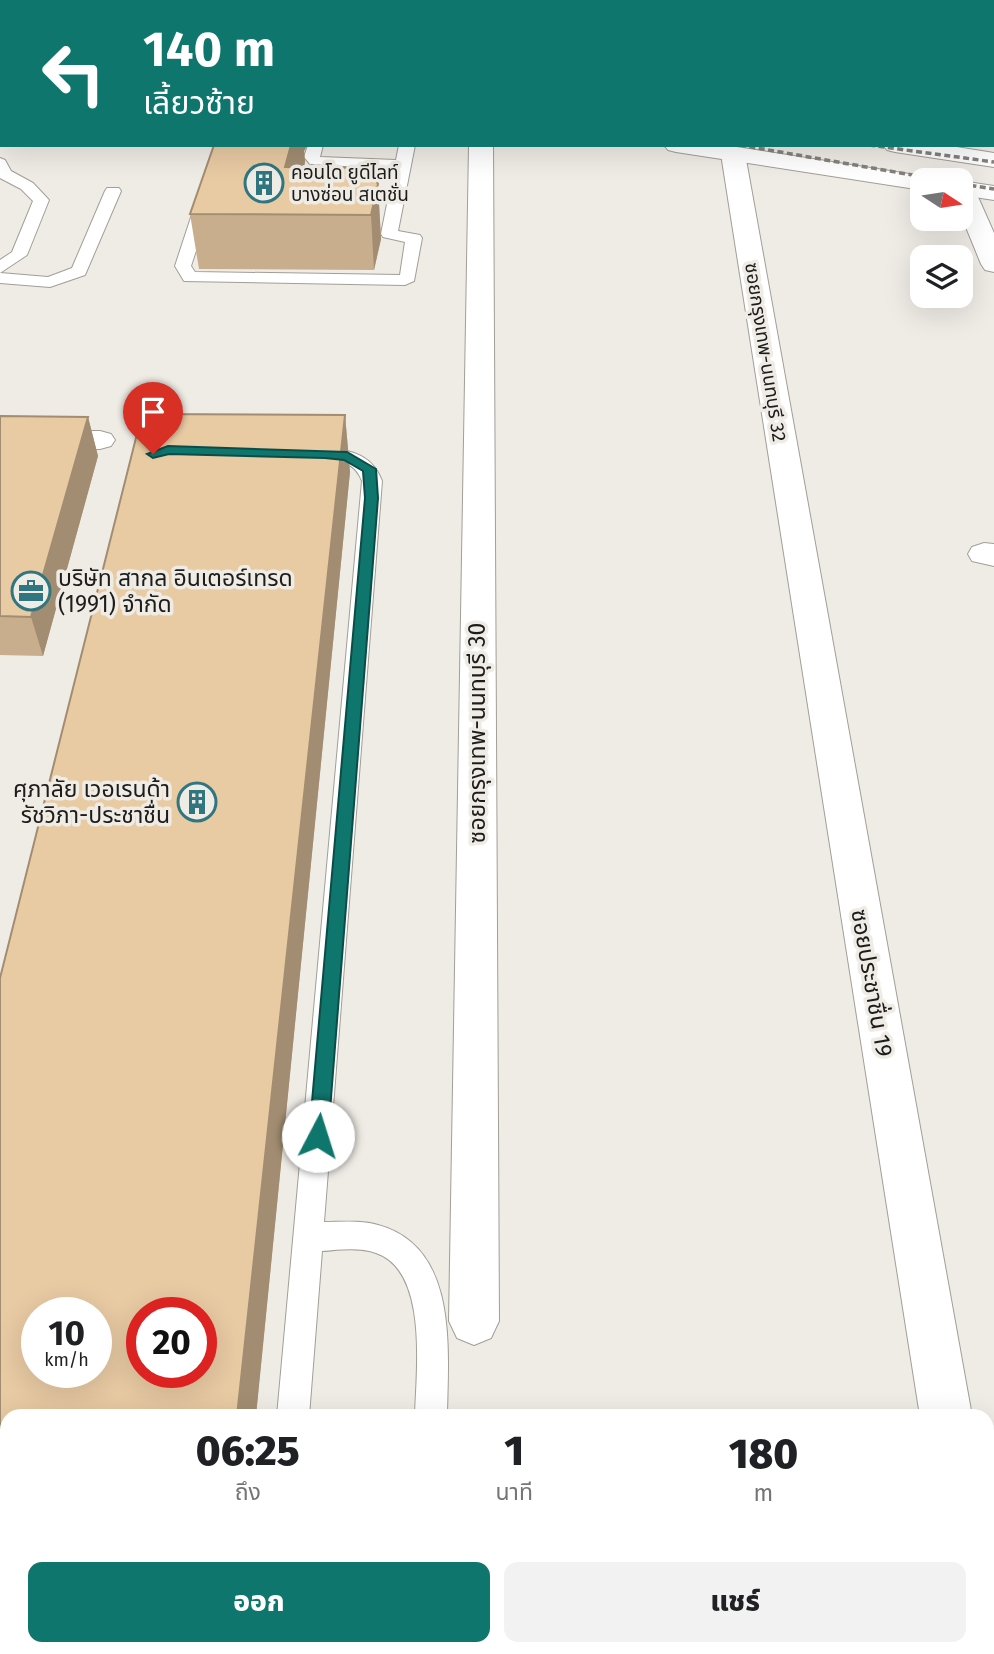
<!DOCTYPE html>
<html lang="th">
<head>
<meta charset="utf-8">
<style>
  :root { --surface:#fff; --page:#f2f2f2; --text:#202124; --muted:#757577; --accent:#0f766e }
  body { margin:0; font-family:"Fira Sans","Noto Sans Thai",sans-serif; background:var(--page); color:var(--text); height:100vh; display:flex; flex-direction:column; font-size:26px; white-space:nowrap }
  * { box-sizing:border-box; margin:0 }
  p { font-size:23px; color:var(--muted) }
  .icon { flex:none; width:38px; height:38px; fill:none; stroke:currentColor; stroke-width:2; stroke-linecap:round; stroke-linejoin:round }
  .map { position:relative; flex:1; overflow:hidden }
  .side { position:absolute; left:0px; top:1409px; width:994px; height:247px; display:flex; flex-direction:column; background:var(--surface); border-radius:21px 21px 0 0; box-shadow:0 7px 28px #0002 }
  .side>* { flex:none }
  .guide { position:absolute; left:0px; top:0px; width:994px; height:147px; box-shadow:0 7px 28px #0002; background:#0f766e; color:#fff; overflow:hidden }
  .needle { width:46px; rotate:102deg }
  .buttons { position:absolute; left:910px; top:168px; display:grid; gap:14px }
  .buttons a { display:grid; place-items:center; width:63px; height:63px; border-radius:14px; background:var(--surface); box-shadow:0 7px 28px #0002; font-size:35px }
  .speed { position:absolute; left:21px; top:1297px; display:flex; gap:14px; font-size:35px; font-weight:700; text-align:center }
  .speed>* { display:grid; place-content:center; width:91px; height:91px; border-radius:50%; background:var(--surface); box-shadow:0 7px 28px #0002; line-height:1 }
  .speed small { font-size:18px; font-weight:400 }
  .speed .limit { border:10px solid #d22; background:#fff; color:#111 }
  .pin { position:absolute; display:grid; place-items:center; width:60px; height:60px; color:#fff; margin:-72px -30px; border-radius:50% 50% 50% 0; rotate:-45deg; box-shadow:0 0 7px #0007 }
  .pin .icon { rotate:45deg }
  .me { position:absolute; width:77px; margin:-38px; rotate:5deg; stroke-linejoin:round; filter:drop-shadow(0 0 5px #0008) }
  .turn { display:flex; align-items:center; gap:24px; height:147px; padding:0 28px; font-size:32px }
  .turn .icon { width:91px; height:91px; stroke-width:2.5 }
  .turn b { display:block; font-size:49px; line-height:60px }
  .eta { display:flex; justify-content:space-evenly; align-items:center; height:119px; text-align:center }
  .eta b { font-size:42px; font-weight:800; line-height:49px }
  .primary-button { display:flex; gap:14px; margin-top:auto; padding:14px 28px }
  .primary-button a { flex:1; height:80px; border-radius:14px; background:var(--accent); color:#fff; font-size:28px; font-weight:800; line-height:80px; text-align:center }
  .primary-button a+a { background:var(--page); color:var(--text) }
  .map>svg:first-child { display:block }
</style>
</head>
<body>
<div class="map">
<svg width="994" height="1654" viewBox="0 0 994 1654">
  <rect width="100%" height="100%" fill="#efebe5"/>
  <g fill="none" stroke-linecap="round" stroke-linejoin="round">
    <defs>
      <path id="lane" d="M308 145H323L320 157 396 160 399 145H415L398 231 420 235 422 238 414 281 405 285 184 281 175 266 195 205 203 200 211 205 191 266 195 272 400 275 405 242 383 237 381 234 394 169 310 164 304 157Z
        M0 158 5 160 11 171 33 183 49 200 27 255 0 273 48 277 72 268 105 191 107 188H119L121 191 85 275 50 287 0 283V260L12 252 33 201 21 189 0 178Z
        M317 448C345 449 371 451 382 481L324 1222C342 1222 361 1220 378 1225 459 1247 448 1350 447 1416H415C416 1372 429 1271 376 1253 360 1247 339 1250 322 1251L309 1416H277L362 481C353 456 331 463 310 458L307 454Z
        M253 1648H289L288 1654H252Z
        M408 1648H444V1654H408Z
        M531 1648H573L570 1654H529Z
        M845 1648H909L911 1654H848Z"/>
      <path id="street" d="M35 0H55L34 2Z
        M704 0H724V2H704Z
        M983 0H994V7L992 2Z
        M469 145H493L499 1321 491 1338 474 1345 457 1338 449 1321Z
        M733 147 741 149 745 154 972 1416H920L721 154 725 149Z
        M961 181 971 183 974 188 994 233V272L985 270 981 264 961 215Z
        M0 431H100L111 434 115 440 111 446 100 449H0Z
        M984 543 994 544V566L972 561 968 554 972 547Z
        M987 1621 994 1624V1654H958L957 1648H987Z"/>
      <path id="secondary" d="M0 31H2V43H0Z
        M664 145H724L922 176 932 180H922V190L676 152 668 150Z
        M883 145H944L994 153V167L895 152 887 150Z
        M961 181 994 186V200L961 195Z"/>
    </defs>
    <use href="#lane" stroke="#a29e98" stroke-width="2"/>
    <use href="#street" stroke="#a29e98" stroke-width="2"/>
    <use href="#secondary" stroke="#a29e98" stroke-width="2"/>
    <use href="#lane" fill="#fff" fill-rule="evenodd"/>
    <use href="#street" fill="#fff" fill-rule="evenodd"/>
    <use href="#secondary" fill="#fff" fill-rule="evenodd"/>
    <path stroke="#84817d" stroke-width="3.5" stroke-dasharray="6 3.5" stroke-linecap="butt" d="M740 145 941 180
      M869 145 994 162
      M961 184 994 189"/>
  </g>
  <path fill="#c8ae8c" d="M214 145H307L304 151 305 162 304 167 377 168 381 239 374 270 199 269 190 214Z
    M345 415 350 472 232 1654H0Z
    M0 416 88 417 98 456 43 656 0 655Z"/>
  <path fill="#a28d72" d="M291 145H307L304 151 305 162 293 214 285 167Z
    M377 168 381 239 374 270 371 215Z
    M345 415 350 472 256 1416H237Z
    M88 417 98 456 43 656 31 617Z
    M212 1648H232V1654H212Z"/>
  <path fill="#e8caa3" stroke="#a28d72" stroke-width="2" fill-rule="evenodd" d="M301 0H365L364 2H300Z
    M489 0H591V2H489Z
    M214 145H291L285 167 377 168 375 179 378 184 371 215 190 214Z
    M142 414 345 415 237 1416H7V1648H212L211 1652 147 1654H0V978ZM37 1312H96V1372H37ZM142 1312H201V1372H142Z
    M0 416 88 417 31 617 0 616Z"/>
  <path fill="#0f766e" stroke="#0a4d48" stroke-width="2" d="M168 446 347 452 376 469 378 498 328 1136 325 1142 318 1144 312 1142 309 1136 365 498 363 471 344 460 325 458 169 454 153 458 147 454Z"/>
  <defs>
    <symbol id="building-ring" viewBox="-11 -11 22 22"><circle r="9.5" fill="#efebe5" stroke="#2f7681" stroke-width="1.5"/><path d="M-4-6H4V6H1V3H-1V6H-4ZM-2.5-4.3h1.7v1.8h-1.7ZM.8-4.3h1.7v1.8H.8ZM-2.5-1h1.7V.8h-1.7ZM.8-1h1.7V.8H.8Z" fill="#2f7681"/></symbol>
    <symbol id="office-ring" viewBox="-11 -11 22 22"><circle r="9.5" fill="#efebe5" stroke="#2f7681" stroke-width="1.5"/><path d="M-6-3h4V-5.5h4V-3h4V5H-6ZM-1-4.5V-3h2v-1.5ZM-6 0V1H6V0Z" fill="#2f7681"/></symbol>
  </defs>
  <g fill-rule="evenodd">
    <use href="#building-ring" x="242" y="161" width="44" height="44"/>
    <use href="#office-ring" x="9" y="569" width="44" height="44"/>
    <use href="#building-ring" x="175" y="780" width="44" height="44"/>
  </g>
  <g text-anchor="middle" stroke-width="7" stroke-linejoin="round" paint-order="stroke">
    <g font-size="19" fill="#1d1c1a" stroke="#efebe5" text-anchor="start">
      <text x="291" y="179">คอนโด ยูดีไลท์<tspan x="291" dy="22">บางซ่อน สเตชั่น</tspan></text>
    </g>
    <g font-size="19" fill="#1d1c1a" stroke="#efebe5">
      <text transform="translate(766 352) rotate(81)" y="7">ซอยกรุงเทพ-นนทบุรี 32</text>
    </g>
    <g font-size="23" fill="#1d1c1a" stroke="#efebe5" text-anchor="start">
      <text x="58" y="586">บริษัท สากล อินเตอร์เทรด<tspan x="58" dy="26">(1991) จำกัด</tspan></text>
      <text x="170" y="797" text-anchor="end">ศุภาลัย เวอเรนด้า<tspan x="170" dy="26">รัชวิภา-ประชาชื่น</tspan></text>
    </g>
    <g font-size="23" fill="#1d1c1a" stroke="#efebe5">
      <text transform="translate(477 733) rotate(-90)" y="8">ซอยกรุงเทพ-นนทบุรี 30</text>
      <text transform="translate(872 983) rotate(80)" y="8">ซอยประชาชื่น 19</text>
    </g>
  </g>
</svg>
<div class="buttons">
<a><svg class="needle" viewBox="-14 -14 28 28"><path d="M0-13l5 13h-10z" fill="#e53935"/><path d="M0 13l5-13h-10z" fill="#757577"/></svg></a>
<a><svg class="icon" aria-label="layers" viewBox="0 0 24 24"><path d="M12 4l9 5-9 5-9-5zM3 14l9 5 9-5"/></svg></a>
</div>
<div class="speed"><div>10<small>km/h</small></div><div class="limit">20</div></div>
<div class="pin" style="left:153px;top:454px;background:#d93025"><svg class="icon" aria-label="arrive" viewBox="0 0 24 24"><path d="M6 21V4h12l-3 4 3 4H6"/></svg></div>
<svg class="me" style="left:318px;top:1136px" viewBox="-20 -20 40 40"><circle r="19" fill="#fff"/><path d="M0-13L10 11 0 6-10 11z" fill="#0f766e"/></svg>
<div class="guide">
<div class="turn"><svg class="icon" aria-label="left" viewBox="0 0 24 24"><path d="M17 20v-9H6M10 6l-5 5 5 5"/></svg><div><b>140 m</b>เลี้ยวซ้าย</div></div>
</div>
<section class="side">
<div class="eta">
<div><b>06:25</b><p>ถึง</p></div>
<div><b>1</b><p>นาที</p></div>
<div><b>180</b><p>m</p></div>
</div>
<div class="primary-button"><a>ออก</a><a>แชร์</a></div>
</section>
</div>
</body>
</html>
